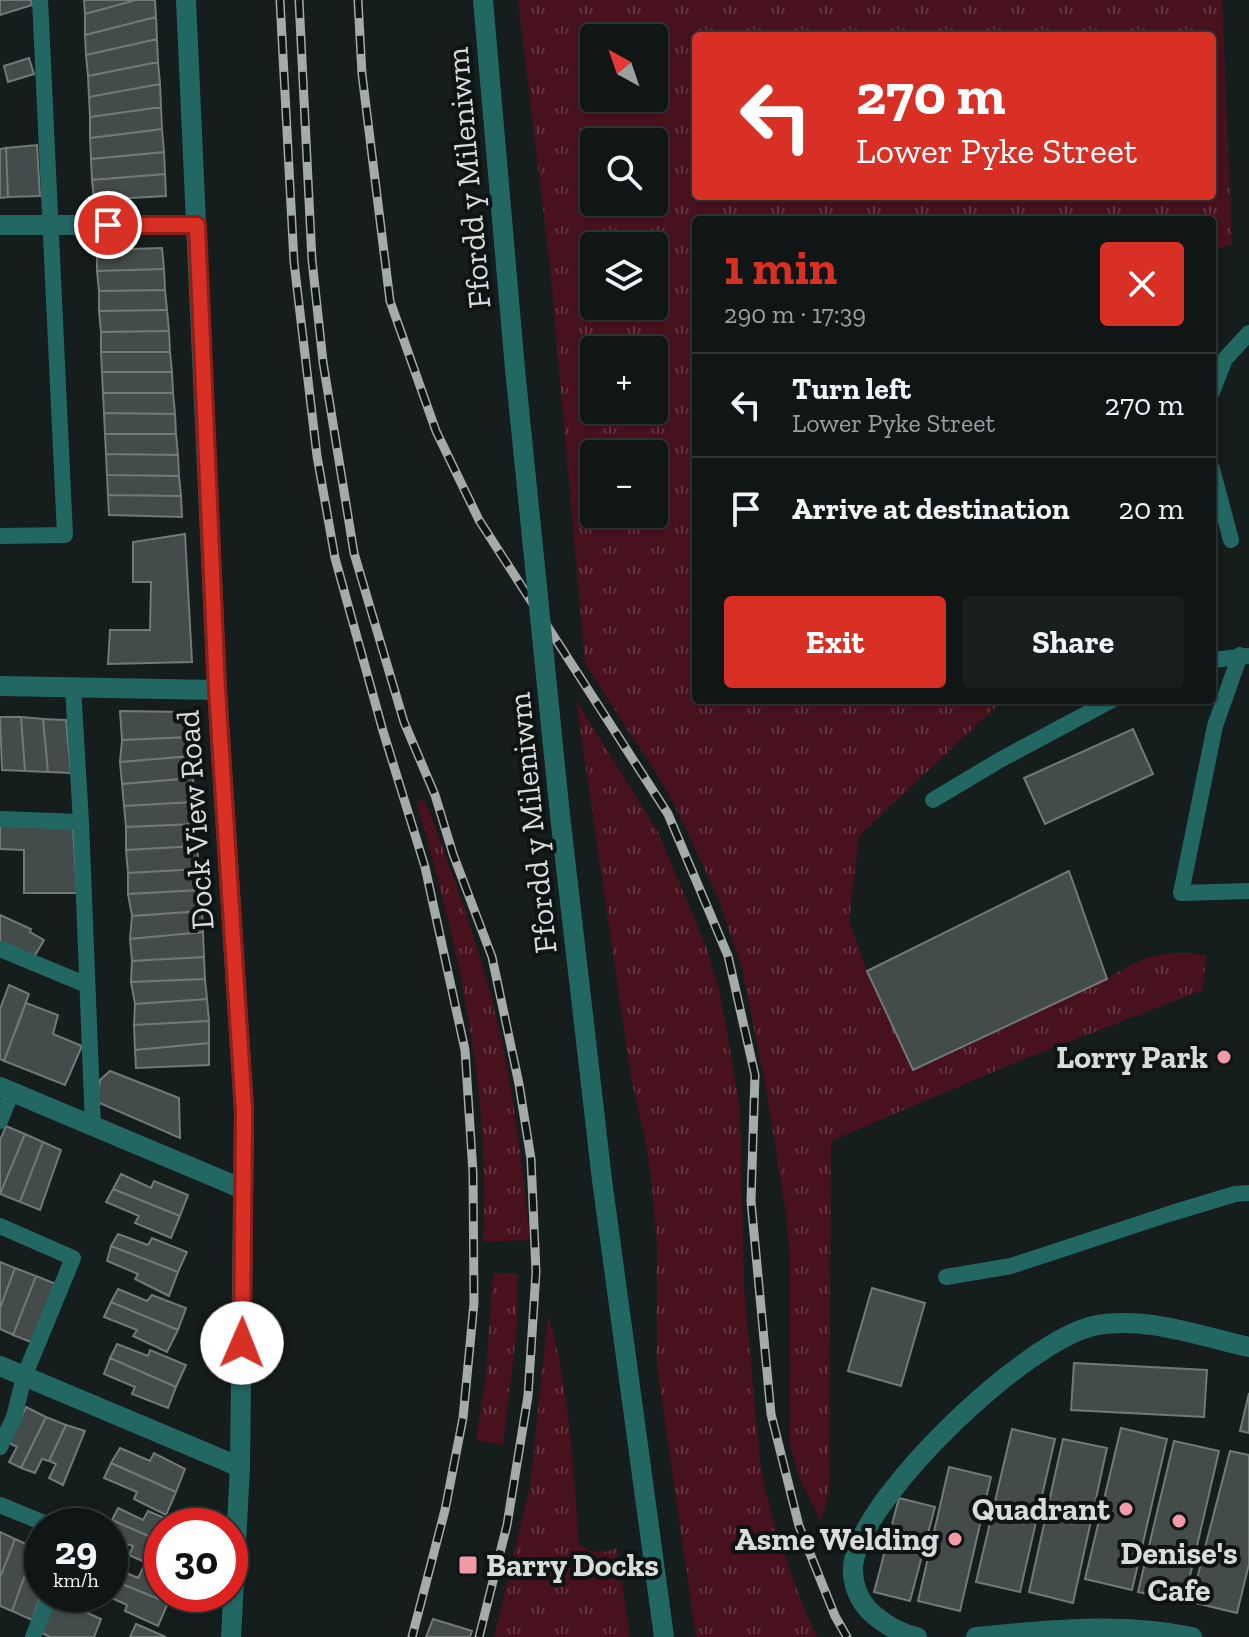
<!DOCTYPE html>
<html lang="en">
<head>
<meta charset="utf-8">
<style>
  :root { --surface:#101616; --page:#191f1f; --text:#f1f3f6; --muted:#9c9fa1; --line:#303535; --accent:#d93025 }
  body { margin:0; font-family:"Zilla Slab",serif; background:var(--page); color:var(--text); height:100vh; display:flex; flex-direction:column; font-size:30px; white-space:nowrap }
  * { box-sizing:border-box; margin:0 }
  p { font-size:26px; color:var(--muted) }
  .icon { flex:none; width:44px; height:44px; fill:none; stroke:currentColor; stroke-width:2; stroke-linecap:round; stroke-linejoin:round }
  .map { position:relative; flex:1; overflow:hidden }
  .sheet { position:absolute; left:692px; top:216px; width:524px; height:488px; display:flex; flex-direction:column; background:var(--surface); border-radius:8px; box-shadow:0 2px 6px #0004,0 0 0 2px var(--line) }
  .sheet>* { flex:none }
  .hud { position:absolute; left:692px; top:32px; width:524px; height:168px; border-radius:8px; box-shadow:0 2px 6px #0004,0 0 0 2px var(--line); background:#d93025; color:#fff; overflow:hidden }
  .needle { width:52px; rotate:320deg }
  .buttons { position:absolute; left:580px; top:24px; display:grid; gap:16px }
  .buttons a { display:grid; place-items:center; width:88px; height:88px; border-radius:8px; background:var(--surface); box-shadow:0 2px 6px #0004,0 0 0 2px var(--line); font-size:40px }
  .speed { position:absolute; left:24px; top:1508px; display:flex; gap:16px; font-size:40px; font-weight:700; text-align:center }
  .speed>* { display:grid; place-content:center; width:104px; height:104px; border-radius:50%; background:var(--surface); box-shadow:0 2px 6px #0004,0 0 0 2px var(--line); line-height:1 }
  .speed small { font-size:20px; font-weight:400 }
  .speed .limit { border:12px solid #d22; background:#fff; color:#111 }
  .pin { position:absolute; display:grid; place-items:center; width:68px; height:68px; color:#fff; margin:-34px; border:4px solid #fff; border-radius:50%; box-shadow:0 2px 8px #0007 }
  .me { position:absolute; width:88px; margin:-44px; rotate:1deg; stroke-linejoin:round; filter:drop-shadow(0 0 6px #0008) }
  .turn { display:flex; align-items:center; gap:28px; height:168px; padding:0 32px; font-size:36px }
  .turn .icon { width:104px; height:104px; stroke-width:2.5 }
  .turn b { display:block; font-size:56px; line-height:68px }
  .round { display:grid; place-items:center; flex:none; width:84px; height:84px; border-radius:8px; background:var(--page) }
  .summary { display:flex; align-items:center; justify-content:space-between; height:136px; padding:0 32px }
  h1 { font-size:48px; font-weight:800; line-height:60px; color:var(--accent) }
  .primary-button { display:flex; gap:16px; margin-top:auto; padding:16px 32px }
  .primary-button a { flex:1; height:92px; border-radius:8px; background:var(--accent); color:#fff; font-size:32px; font-weight:800; line-height:92px; text-align:center }
  .primary-button a+a { background:var(--page); color:var(--text) }
  ul { padding:0; list-style:none }
  li { display:flex; align-items:center; gap:24px; height:104px; padding:0 32px; border-top:2px solid var(--line) }
  li div { flex:1 }
  li b { display:block; font-size:30px }
  li em { font-style:normal }
  .map>svg:first-child { display:block }
</style>
</head>
<body>
<div class="map">
<svg width="1249" height="1637" viewBox="0 0 1249 1637">
  <defs>
    <pattern id="grass-tufts" width="24" height="20" patternUnits="userSpaceOnUse" patternTransform="scale(2)"><rect width="24" height="20" fill="#47111e"/><path d="M3 7l-1-3M5 7V3M7 7l1-3M15 17l-1-3M17 17v-4M19 17l1-3" fill="none" stroke="#61333e"/></pattern>
  </defs>
  <rect width="100%" height="100%" fill="#161d1d"/>
  <path fill="url(#grass-tufts)" fill-rule="evenodd" d="M518 0H1222L1232 245 1212 250V220H696V700H1003L859 836 849 921 867 971 913 1069 1107 979C1145 955 1161 950 1206 955L1203 990 1014 1063 831 1141 829 1492 821 1521 800 1479 790 1445V1259L786 1213 766 1089 742 968 718 898 679 814 660 779 585 664 550 267ZM696 36H1212V196H696ZM594 38H654V98H594ZM594 142H654V202H594ZM594 246H654V306H594ZM594 350H654V410H594ZM594 454H654V514H594Z
    M576 700 658 832 706 946 720 993 740 1107 744 1289 760 1461C770 1521 792 1582 817 1637H696L657 1366V1246L651 1177 644 1134 631 1078Z
    M419 800 425 801C452 871 478 942 496 1016 514 1089 522 1165 530 1240L483 1242C491 1093 459 947 417 805Z
    M493 1273 518 1274 517 1327 503 1445 476 1440 486 1374Z
    M548 1315C570 1388 573 1468 579 1544 593 1554 602 1554 617 1548L630 1637H494L530 1486Z"/>
  <path fill="#444c4b" stroke="#717a79" stroke-width="2" d="M0 0H31L32 5 0 15Z
    M84 0H136L85 14Z
    M136 0H155L156 17 85 35V14Z
    M156 17 157 39 86 55 85 35Z
    M157 39 158 62 88 76 86 55Z
    M29 58 34 74 8 82 4 66Z
    M158 62 160 84 89 97 88 76Z
    M160 84 161 107 90 117 89 97Z
    M161 107 162 129 90 138V117Z
    M162 129 164 152 91 159 90 138Z
    M37 145 40 196 8 197 6 148Z
    M6 148 8 197 0 198V149Z
    M164 152 165 174 92 180 91 159Z
    M165 174 166 196 94 200 92 180Z
    M162 248 164 269 97 271V250Z
    M164 269 165 290 99 291 97 271Z
    M165 290 167 310 99 311V291Z
    M167 310 169 331 101 332 99 311Z
    M169 331 170 352H101V332Z
    M101 352H170L172 372H102Z
    M102 372H172L173 393H103Z
    M103 393H173L175 414 104 413Z
    M104 413 175 414 176 434H105Z
    M105 434H176L178 455 106 454Z
    M106 454 178 455 179 476 107 475Z
    M107 475 179 476 181 496 108 495Z
    M108 495 181 496 182 517 109 515Z
    M185 534 192 662 108 664 110 630H150L151 582H133V542Z
    M120 711 186 712 190 737 122 740Z
    M0 717H21L25 771 2 770Z
    M21 717 43 719 48 772 25 771Z
    M43 719 66 720 71 773 48 772Z
    M1133 729 1153 774 1045 824 1024 778Z
    M190 737 192 756 120 762 122 740Z
    M192 756 193 778 122 784 120 762Z
    M193 778 194 802 124 806 122 784Z
    M194 802 195 824 126 827 124 806Z
    M195 824 197 846 126 850V827Z
    M0 825 73 827 77 893H24V850L0 849Z
    M197 846 199 869 128 873 126 850Z
    M199 869 200 890 128 894V873Z
    M1069 871 1107 979 913 1070 867 971Z
    M200 890 202 911 132 916 128 894Z
    M202 911 203 932 130 939 132 916Z
    M0 915 31 929 30 932 44 940 34 957 0 942Z
    M203 932 204 957 132 961 130 939Z
    M204 957 205 979 131 982 132 961Z
    M205 979 207 999 135 1004 131 982Z
    M9 985 29 994 4 1061 0 1059V1009Z
    M207 999 209 1021 134 1025 135 1004Z
    M26 1003 58 1015 53 1034 82 1046 65 1085 4 1061Z
    M209 1021V1043L135 1050 134 1025Z
    M209 1043V1065L136 1068 135 1050Z
    M110 1071 179 1098 180 1138 97 1102 100 1080Z
    M6 1126 25 1134 0 1194V1140Z
    M25 1134 43 1142 20 1202 0 1194Z
    M43 1142 61 1150 40 1210 20 1202Z
    M121 1174 151 1188 154 1181 188 1195 180 1216 113 1189Z
    M113 1189 180 1216 171 1238 135 1223 139 1216 106 1202Z
    M118 1234 148 1245 152 1238 187 1252 178 1272 111 1246Z
    M111 1246 178 1272 169 1296 135 1279 138 1274 107 1261Z
    M0 1262 15 1268 0 1308Z
    M15 1268 36 1276 13 1335 0 1329V1308Z
    M36 1276 56 1284 33 1343 13 1335Z
    M872 1288 925 1303 901 1386 848 1371Z
    M118 1289 147 1301 152 1295 186 1308 178 1330 111 1302Z
    M111 1302 178 1330 167 1352 133 1336 137 1330 104 1317Z
    M117 1344 148 1356 150 1350 186 1365 176 1387 110 1358Z
    M110 1358 176 1387 168 1408 132 1394 135 1387 104 1374Z
    M1074 1363 1207 1370 1204 1417 1071 1410Z
    M1249 1393V1433L1240 1431Z
    M26 1407 46 1417 21 1468 9 1462 17 1447 9 1443Z
    M46 1417 66 1425 49 1461 42 1459 35 1473 21 1468Z
    M66 1425 85 1431 63 1485 49 1478 56 1464 49 1461Z
    M1121 1428 1167 1439 1132 1590 1085 1579Z
    M1012 1429 1055 1439 1020 1592 976 1582Z
    M1063 1439 1107 1448 1073 1603 1029 1592Z
    M1174 1441 1219 1451 1184 1602 1138 1592Z
    M120 1448 150 1461 154 1453 185 1469 176 1492 111 1463Z
    M1230 1451 1249 1455V1564L1237 1613 1191 1602Z
    M111 1463 176 1492 166 1515 134 1499 137 1492 104 1478Z
    M949 1467 991 1477 960 1611 918 1601Z
    M899 1498 935 1507 910 1601 874 1592Z
    M118 1508 143 1520 148 1511 181 1525 162 1526V1542L112 1520Z
    M112 1520 162 1542V1570L129 1555 133 1546 110 1538Z
    M0 1532 15 1539 0 1578Z
    M15 1539 35 1548 12 1611 0 1606V1578Z
    M35 1548 42 1551V1592L32 1620 12 1611Z
    M115 1568 138 1578 143 1568 162 1575V1594H171L168 1603 110 1579Z
    M110 1579 168 1603 158 1626 125 1611 127 1605 103 1594H110Z
    M55 1598 101 1619 94 1637H50L40 1632Z
    M433 1619 472 1631 470 1637H426Z
    M136 1624 166 1637H130Z"/>
  <g fill="none" stroke-linecap="round" stroke-linejoin="round">
    <path stroke="#236763" stroke-width="16" d="M1212 392 1225 359 1249 333
      M1212 469 1231 540
      M0 536 65 535 40 0
      M1240 655 1215 726 1181 893 1249 891
      M1212 660 1249 656
      M933 800 1000 760 1112 700
      M0 819 81 822 73 687
      M81 822 93 1126
      M0 949 87 985
      M0 1121 12 1092
      M0 1226 73 1258 24 1377 14 1417 0 1447
      M946 1277 1011 1266 1172 1213 1235 1194 1249 1193
      M0 1505 51 1526
      M33 1637 50 1594"/>
    <path stroke="#236763" stroke-width="20" d="M186 0 217 690 244 1111 240 1467 231 1637
      M0 225H197
      M0 686 217 690
      M0 1087 243 1189
      M0 1366 240 1467
      M917 1637C900 1634 886 1625 874 1615 858 1602 850 1580 854 1560 868 1491 1025 1342 1093 1326 1144 1315 1199 1336 1249 1347
      M976 1637C1046 1630 1122 1622 1192 1637"/>
    <path stroke="#236763" stroke-width="20" d="M483 0 515 369
      M560 815 602 1180 664 1637"/>
    <defs>
      <path id="rail" d="M280 0 294 262 317 456 335 558 383 731 425 867 465 1050 473 1173 474 1303 463 1418 445 1510 412 1637
        M299 0 312 260 323 362 354 553 404 722 435 795 453 854 492 957 519 1084 531 1159 536 1272 528 1396 507 1525 479 1637
        M358 0 362 74 390 301 436 431 479 520 668 814 728 956 755 1075 751 1201 771 1414 799 1526 835 1616 847 1637"/>
    </defs>
    <use href="#rail" stroke="#a5abaa" stroke-width="9"/>
    <use href="#rail" stroke="#0e1414" stroke-width="6" stroke-dasharray="18" stroke-linecap="butt"/>
    <path stroke="#236763" stroke-width="20" d="M515 369 560 815"/>
  </g>
  <g fill="none" stroke-linecap="round" stroke-linejoin="round">
    <defs>
      <path id="route" d="M108 225H197L217 690 244 1111 242 1343"/>
    </defs>
    <use href="#route" stroke="#8d1f18" stroke-width="20"/>
    <use href="#route" stroke="#d93025" stroke-width="14"/>
  </g>
  <g fill="#f39aa7" stroke="#0e1414" stroke-width="3">
    <circle cx="1224" cy="1057" r="8"/>
    <circle cx="1126" cy="1509" r="8"/>
    <circle cx="1179" cy="1521" r="8"/>
    <circle cx="955" cy="1539" r="8"/>
    <rect x="458" y="1555" width="20" height="20" rx="4"/>
  </g>
  <g text-anchor="middle" stroke-width="8" stroke-linejoin="round" paint-order="stroke">
    <g font-size="32" fill="#d8dddc" stroke="#0e1414">
      <text transform="translate(468 178) rotate(-95)" y="11">Ffordd y Mileniwm</text>
      <text transform="translate(195 820) rotate(-94)" y="11">Dock View Road</text>
      <text transform="translate(532 823) rotate(-96)" y="11">Ffordd y Mileniwm</text>
    </g>
    <g font-size="32" font-weight="bold" fill="#d8dddc" stroke="#0e1414" text-anchor="end">
      <text x="1208" y="1068">Lorry Park</text>
      <text x="1110" y="1520">Quadrant</text>
      <text x="939" y="1550">Asme Welding</text>
      <text x="1179" y="1564" text-anchor="middle">Denise's<tspan x="1179" dy="37">Cafe</tspan></text>
      <text x="486" y="1576" text-anchor="start">Barry Docks</text>
    </g>
  </g>
</svg>
<div class="buttons">
<a><svg class="needle" viewBox="-14 -14 28 28"><path d="M0-13l5 13h-10z" fill="#e53935"/><path d="M0 13l5-13h-10z" fill="#9c9fa1"/></svg></a>
<a><svg class="icon" aria-label="search" viewBox="0 0 24 24"><circle cx="10" cy="10" r="6"/><path d="M15 15l6 6"/></svg></a>
<a><svg class="icon" aria-label="layers" viewBox="0 0 24 24"><path d="M12 4l9 5-9 5-9-5zM3 14l9 5 9-5"/></svg></a>
<a>+</a>
<a>−</a>
</div>
<div class="speed"><div>29<small>km/h</small></div><div class="limit">30</div></div>
<div class="pin" style="left:108px;top:225px;background:#d93025"><svg class="icon" aria-label="arrive" viewBox="0 0 24 24"><path d="M6 21V4h12l-3 4 3 4H6"/></svg></div>
<svg class="me" style="left:242px;top:1343px" viewBox="-20 -20 40 40"><circle r="19" fill="#fff"/><path d="M0-13L10 11 0 6-10 11z" fill="#d93025"/></svg>
<div class="hud">
<div class="turn"><svg class="icon" aria-label="left" viewBox="0 0 24 24"><path d="M17 20v-9H6M10 6l-5 5 5 5"/></svg><div><b>270 m</b>Lower Pyke Street</div></div>
</div>
<section class="sheet">
<div class="summary"><div><h1>1 min</h1><p>290 m · 17:39</p></div><a class="round" style="background:#d93025;color:#fff"><svg class="icon" aria-label="close" viewBox="0 0 24 24"><path d="M6 6l12 12M18 6L6 18"/></svg></a></div>
<ul>
<li><svg class="icon" aria-label="left" viewBox="0 0 24 24"><path d="M17 20v-9H6M10 6l-5 5 5 5"/></svg><div><b>Turn left</b><p>Lower Pyke Street</p></div><em>270 m</em></li>
<li><svg class="icon" aria-label="arrive" viewBox="0 0 24 24"><path d="M6 21V4h12l-3 4 3 4H6"/></svg><div><b>Arrive at destination</b></div><em>20 m</em></li>
</ul>
<div class="primary-button"><a>Exit</a><a>Share</a></div>
</section>
</div>
</body>
</html>
